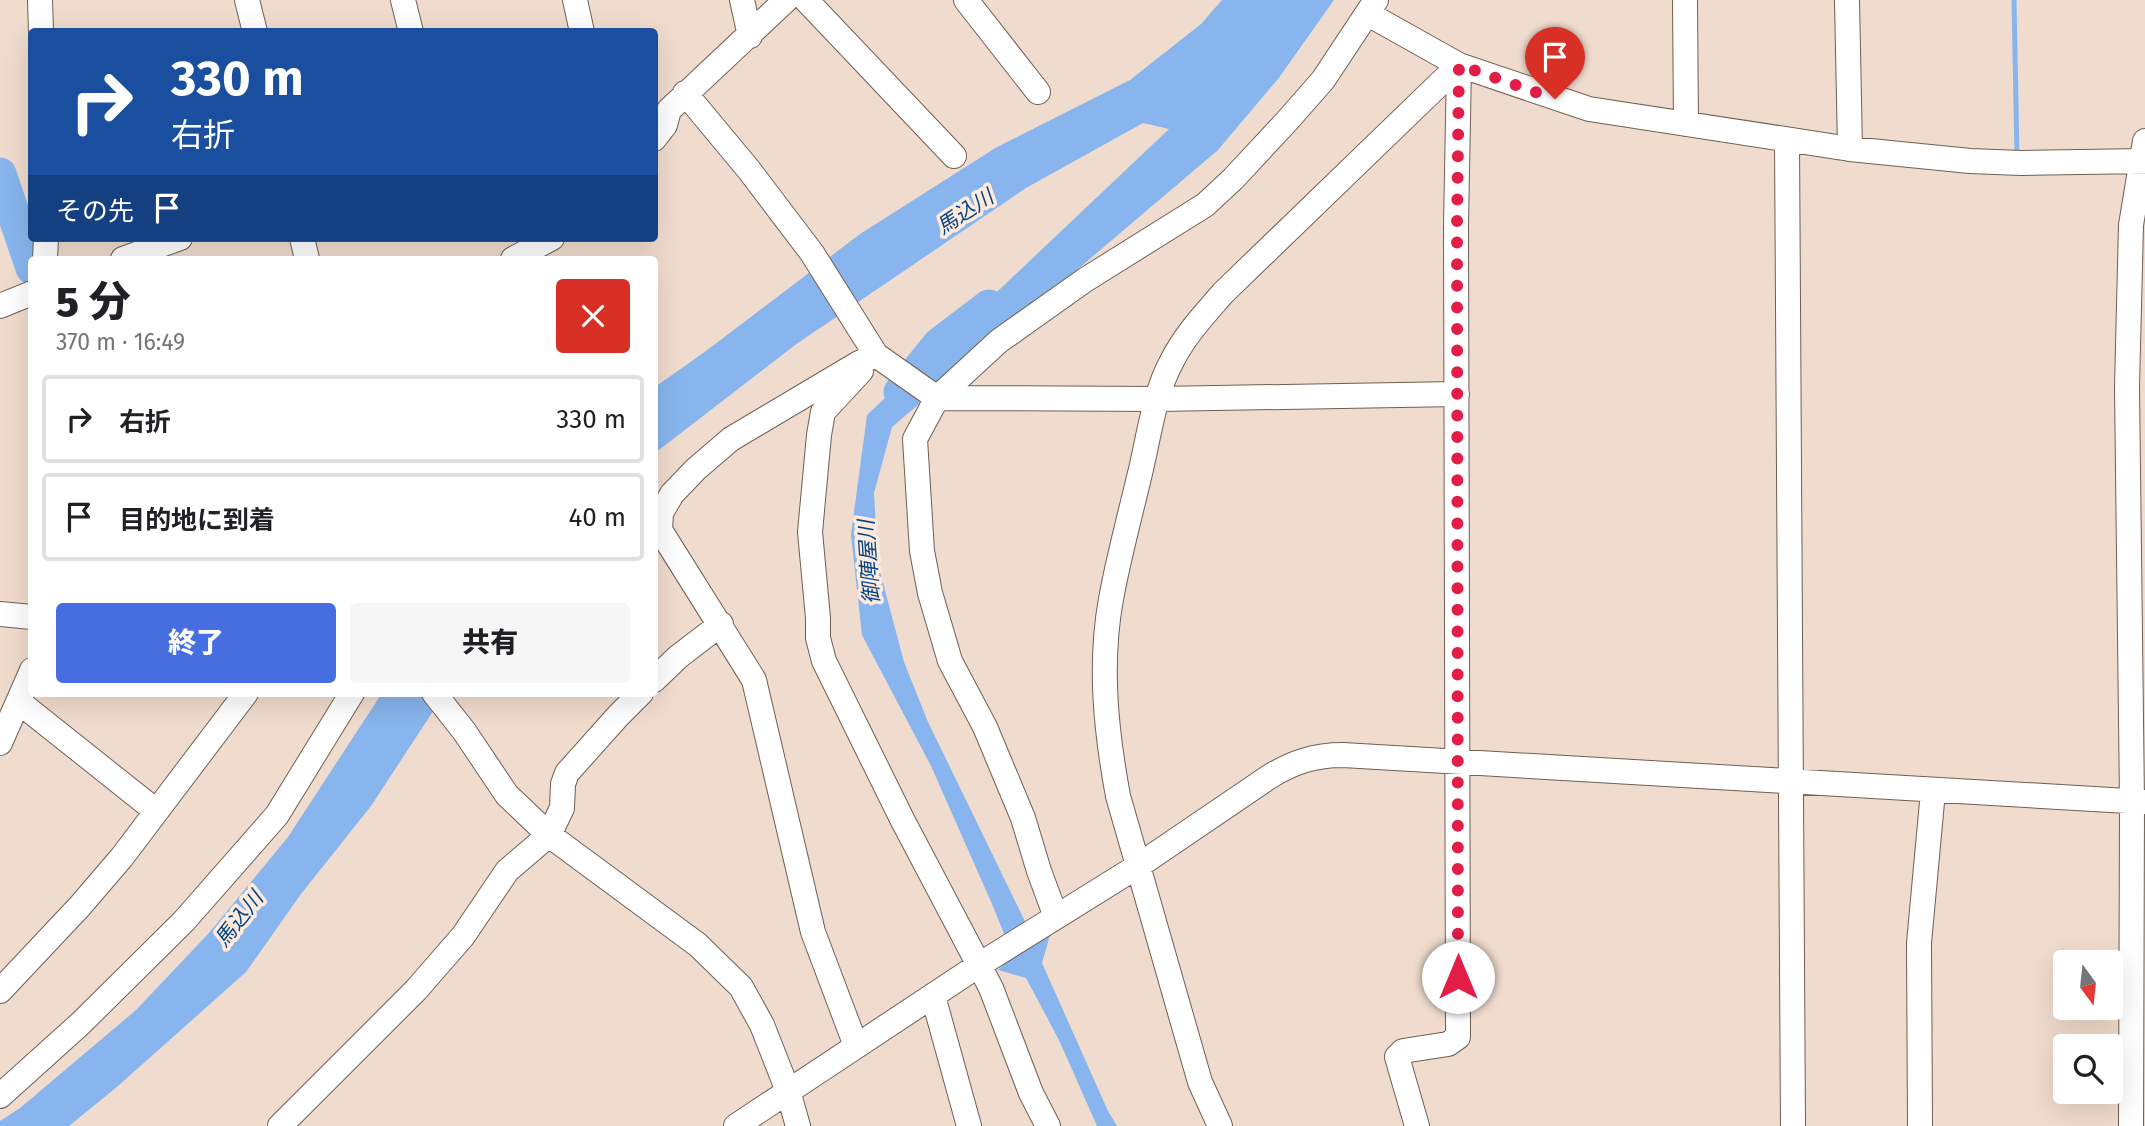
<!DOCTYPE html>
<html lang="ja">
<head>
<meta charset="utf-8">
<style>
  :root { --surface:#fff; --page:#f6f6f6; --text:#202124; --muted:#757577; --line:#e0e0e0; --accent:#476ee1 }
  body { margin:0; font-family:"Fira Sans","Noto Sans JP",sans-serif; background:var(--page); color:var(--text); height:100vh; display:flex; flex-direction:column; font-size:26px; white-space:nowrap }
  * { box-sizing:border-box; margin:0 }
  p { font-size:23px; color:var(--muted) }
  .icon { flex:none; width:38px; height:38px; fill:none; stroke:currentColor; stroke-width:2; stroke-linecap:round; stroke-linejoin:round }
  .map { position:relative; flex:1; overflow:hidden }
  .side { position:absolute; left:28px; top:256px; width:630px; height:441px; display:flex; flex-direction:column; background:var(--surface); border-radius:7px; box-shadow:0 7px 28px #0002 }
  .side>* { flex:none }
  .top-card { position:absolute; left:28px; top:28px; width:630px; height:214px; border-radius:7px; box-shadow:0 7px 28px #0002; background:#1a4fa0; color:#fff; overflow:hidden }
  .needle { width:46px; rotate:165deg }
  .fabs { position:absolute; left:2053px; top:950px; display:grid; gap:14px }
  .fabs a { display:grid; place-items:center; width:70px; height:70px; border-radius:7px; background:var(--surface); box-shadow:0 7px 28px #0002; font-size:35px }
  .pin { position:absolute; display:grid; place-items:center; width:60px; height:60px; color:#fff; margin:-72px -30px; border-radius:50% 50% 50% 0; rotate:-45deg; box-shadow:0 0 7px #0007 }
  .pin .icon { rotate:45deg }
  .me { position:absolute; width:77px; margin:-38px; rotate:0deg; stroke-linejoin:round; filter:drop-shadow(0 0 5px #0008) }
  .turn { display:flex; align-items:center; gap:24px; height:147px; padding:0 28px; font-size:32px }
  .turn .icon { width:91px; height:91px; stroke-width:2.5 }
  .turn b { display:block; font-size:49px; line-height:60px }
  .then { display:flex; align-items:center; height:66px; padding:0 28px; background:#0003; gap:14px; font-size:26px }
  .round { display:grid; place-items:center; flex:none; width:74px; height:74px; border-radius:7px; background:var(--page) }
  .overview { display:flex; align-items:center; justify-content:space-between; height:119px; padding:0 28px }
  h1 { font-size:42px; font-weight:800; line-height:52px }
  .button { display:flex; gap:14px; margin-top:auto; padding:14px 28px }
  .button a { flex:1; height:80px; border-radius:7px; background:var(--accent); color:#fff; font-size:28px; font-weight:800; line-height:80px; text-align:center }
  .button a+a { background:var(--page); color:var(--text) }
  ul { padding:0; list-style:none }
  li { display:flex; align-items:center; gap:21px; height:88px; margin:0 14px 10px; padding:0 14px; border:4px solid var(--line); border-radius:7px }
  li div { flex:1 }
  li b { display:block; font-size:26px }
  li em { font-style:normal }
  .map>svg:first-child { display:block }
</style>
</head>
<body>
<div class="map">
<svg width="2145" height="1126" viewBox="0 0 2145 1126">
  <rect width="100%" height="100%" fill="#f0dcce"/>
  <path fill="#88b5ed" d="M1222 0H1334L1278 79 1218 150 892 427 874 493 878 564 904 662 928 722 1036 944 1051 932 1042 963 1108 1111 1117 1126H1097L1059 1040 1026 978 998 970 1013 956 992 904 931 766 862 635 851 535 867 415 1169 129 1143 123 1026 188 795 345 655 453V387L706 351 860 234 997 147 1130 80 1201 24Z
    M382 693H445L371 806 301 894 246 972 118 1086 69 1126H0V1121L20 1108 135 1011 209 933 288 837Z"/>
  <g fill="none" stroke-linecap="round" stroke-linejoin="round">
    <path stroke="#88b5ed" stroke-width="5" d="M2014 0 2017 156"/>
    <path stroke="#88b5ed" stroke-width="33" d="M0 174 32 268
      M900 392 939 344 989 306"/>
    <defs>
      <path id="minor" d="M40 0 41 32
        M247 0 255 32
        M403 0 411 32
        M575 0 582 32
        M742 0 750 36
        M806 0 954 156
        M966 0 1038 92
        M1685 0 1686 124
        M1847 0 1850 149
        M1368 14 1459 65 1589 109 1850 149 1970 161 2021 163 2145 161
        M685 93 749 170 812 253 876 355 937 398 1158 399 1457 394
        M654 139 665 125 669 110 786 0
        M1787 140 1793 1126
        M302 238 307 259
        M45 259 46 238
        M123 259 180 238
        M513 259 552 238
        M0 306 32 293
        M861 371 823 412 819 435 810 532 818 618V638L824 661 903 821 991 988 1031 1093 1048 1126
        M0 614 32 617
        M654 680 678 657 721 624
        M434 693 464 731 507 795 549 835 698 945 741 987 762 1025 788 1091 798 1126
        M19 702 156 811
        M0 743 32 670
        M1056 917 1039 871 1023 818 985 727 950 661 930 593 922 551 915 439 937 398 999 341 1085 280 1205 205 1233 179 1287 121 1323 80 1376 0
        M0 991 80 906 122 857 246 693
        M933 996 969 1126
        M856 1046 813 932 754 680 660 530 661 513 672 494 696 469 731 439 859 363 876 355
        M0 1096 81 1023 184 921 277 815 352 693
        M280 1126 416 990 463 936 507 871 549 835 562 808 563 784 567 773 618 716 641 693
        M736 1126 979 965 1138 866 1269 777C1293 762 1315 755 1343 755L2145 802
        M1220 1126 1200 1082 1118 796C1106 731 1099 665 1111 599 1119 555 1131 512 1141 469 1149 435 1155 391 1172 361 1185 335 1204 315 1223 293L1459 65
        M1417 1126 1397 1057 1403 1051 1448 1044 1458 1037V1031L1456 226 1459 65
        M1920 1126 1919 943 1933 791
        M2131 1126 2132 802 2127 387 2131 225 2145 141"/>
    </defs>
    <use href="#minor" stroke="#705f53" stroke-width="26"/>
    <use href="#minor" stroke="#fff" stroke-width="24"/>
  </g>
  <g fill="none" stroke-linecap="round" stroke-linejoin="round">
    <path stroke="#e11d48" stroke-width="12" stroke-dasharray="0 21.6" d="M1458 977 1457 226 1459 65 1555 99"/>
  </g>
  <g text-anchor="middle" stroke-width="7" stroke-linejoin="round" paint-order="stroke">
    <g font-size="21" font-style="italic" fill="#024486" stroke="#feeadc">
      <text transform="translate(965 212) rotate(-33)" y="7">馬込川</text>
      <text transform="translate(869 562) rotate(-94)" y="7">御陣屋川</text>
      <text transform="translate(239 919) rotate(-52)" y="7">馬込川</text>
    </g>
  </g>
</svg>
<div class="fabs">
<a><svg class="needle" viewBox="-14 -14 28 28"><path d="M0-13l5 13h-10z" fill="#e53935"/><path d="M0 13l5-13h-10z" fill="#757577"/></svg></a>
<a><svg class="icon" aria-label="search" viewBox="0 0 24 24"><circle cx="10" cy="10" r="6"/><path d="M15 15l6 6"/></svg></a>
</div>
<div class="pin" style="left:1555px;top:99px;background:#d93025"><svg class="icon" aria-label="arrive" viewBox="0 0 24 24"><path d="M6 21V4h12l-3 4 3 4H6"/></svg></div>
<svg class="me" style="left:1458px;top:977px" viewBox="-20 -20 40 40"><circle r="19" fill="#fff"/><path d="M0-13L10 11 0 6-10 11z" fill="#e11d48"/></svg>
<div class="top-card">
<div class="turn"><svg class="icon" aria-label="right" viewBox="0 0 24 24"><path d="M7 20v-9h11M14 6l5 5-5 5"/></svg><div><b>330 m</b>右折</div></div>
<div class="then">その先<svg class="icon" aria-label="arrive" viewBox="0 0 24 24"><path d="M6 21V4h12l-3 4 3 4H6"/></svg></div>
</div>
<section class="side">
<div class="overview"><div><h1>5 分</h1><p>370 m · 16:49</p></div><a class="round" style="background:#d93025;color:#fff"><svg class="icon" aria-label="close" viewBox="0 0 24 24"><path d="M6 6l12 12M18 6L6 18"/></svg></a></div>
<ul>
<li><svg class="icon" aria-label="right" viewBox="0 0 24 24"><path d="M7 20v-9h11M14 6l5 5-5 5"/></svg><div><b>右折</b></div><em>330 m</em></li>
<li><svg class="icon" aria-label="arrive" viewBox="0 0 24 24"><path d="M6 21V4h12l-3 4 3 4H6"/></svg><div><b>目的地に到着</b></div><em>40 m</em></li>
</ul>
<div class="button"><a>終了</a><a>共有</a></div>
</section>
</div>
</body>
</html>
